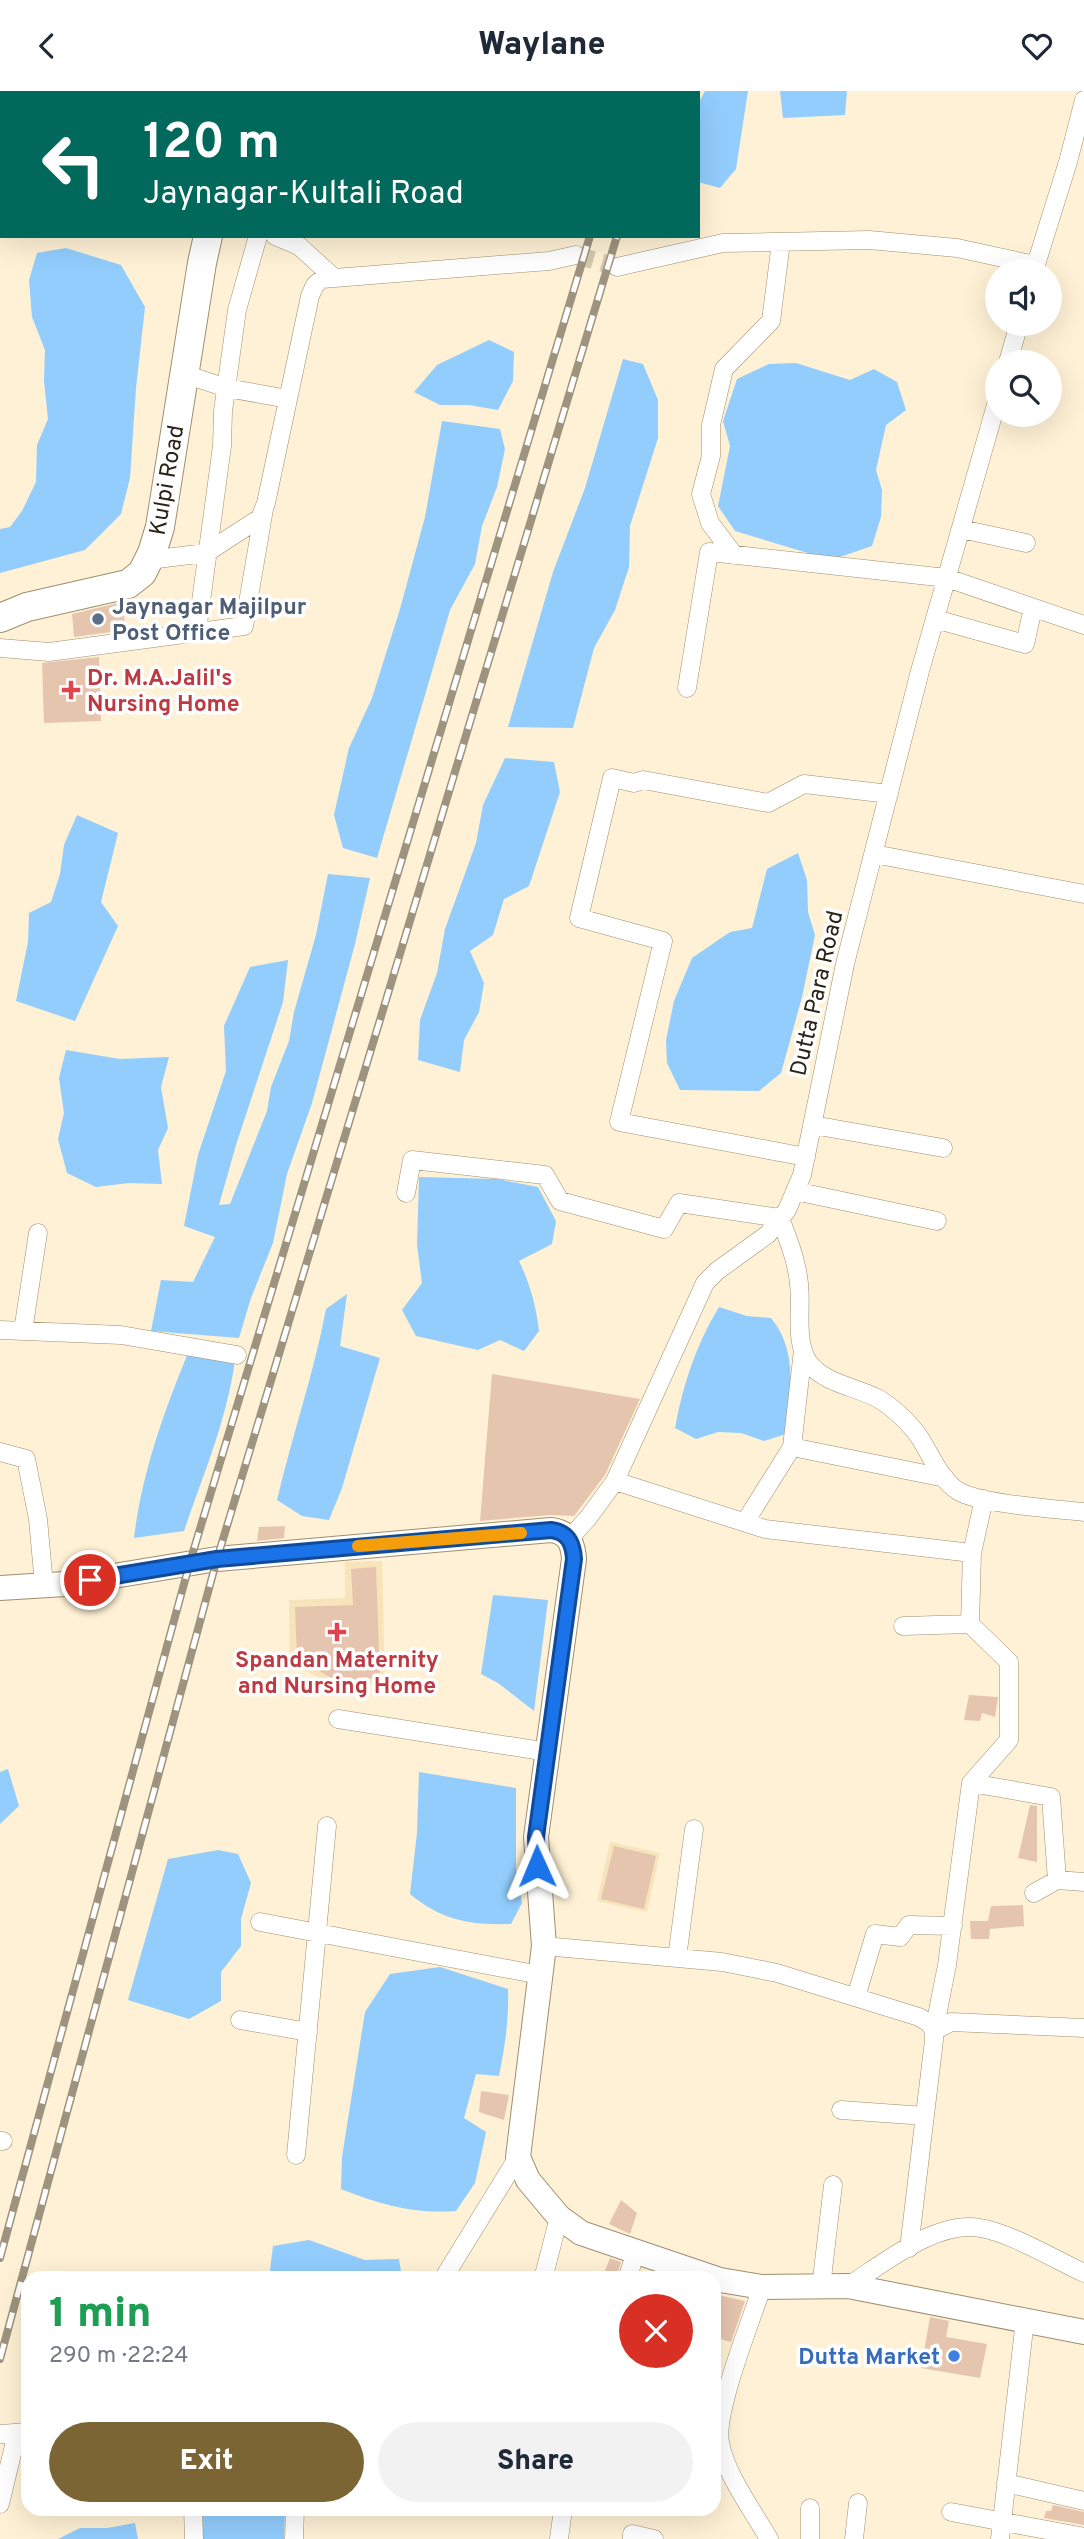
<!DOCTYPE html>
<html lang="en">
<head>
<meta charset="utf-8">
<style>
  :root { --surface:#fff; --page:#f2f2f3; --text:#1f2937; --muted:#747a83; --accent:#7c6535 }
  body { margin:0; font-family:Overpass,sans-serif; background:var(--page); color:var(--text); height:100vh; display:flex; flex-direction:column; font-size:26px; white-space:nowrap }
  * { box-sizing:border-box; margin:0 }
  p { font-size:23px; color:var(--muted) }
  .icon { flex:none; width:38px; height:38px; fill:none; stroke:currentColor; stroke-width:2; stroke-linecap:round; stroke-linejoin:round }
  .map { position:relative; flex:1; overflow:hidden }
  .sheet { position:absolute; left:21px; top:2180px; width:700px; height:245px; display:flex; flex-direction:column; background:var(--surface); border-radius:21px; box-shadow:0 7px 28px #0002 }
  .sheet>* { flex:none }
  .top-card { position:absolute; left:0px; top:0px; width:700px; height:147px; box-shadow:0 7px 28px #0002; background:#00695c; color:#fff; overflow:hidden }
  .buttons { position:absolute; left:985px; top:168px; display:grid; gap:14px }
  .buttons a { display:grid; place-items:center; width:77px; height:77px; border-radius:50%; background:var(--surface); box-shadow:0 7px 28px #0002; font-size:35px }
  .pin { position:absolute; display:grid; place-items:center; width:60px; height:60px; color:#fff; margin:-30px; border:4px solid #fff; border-radius:50%; box-shadow:0 2px 7px #0007 }
  .me { position:absolute; width:77px; margin:-38px; rotate:359deg; stroke-linejoin:round; filter:drop-shadow(0 0 5px #0008) }
  .turn { display:flex; align-items:center; gap:24px; height:147px; padding:0 28px; font-size:32px }
  .turn .icon { width:91px; height:91px; stroke-width:2.5 }
  .turn b { display:block; font-size:49px; line-height:60px }
  .round { display:grid; place-items:center; flex:none; width:74px; height:74px; border-radius:37px; background:var(--page) }
  .headline { display:flex; align-items:center; justify-content:space-between; height:119px; padding:0 28px }
  h1 { font-size:42px; font-weight:800; line-height:52px; color:#1e9e55 }
  .action { display:flex; gap:14px; margin-top:auto; padding:14px 28px }
  .action a { flex:1; height:80px; border-radius:42px; background:var(--accent); color:#fff; font-size:28px; font-weight:800; line-height:80px; text-align:center }
  .action a+a { background:var(--page); color:var(--text) }
  header { display:flex; justify-content:space-between; align-items:center; height:91px; padding:0 28px; background:var(--surface); font-size:32px; font-weight:800 }
  .map>svg:first-child { display:block }
</style>
</head>
<body>
<header><svg class="icon" aria-label="back" viewBox="0 0 24 24"><path d="M15 5l-7 7 7 7"/></svg>Waylane<svg class="icon" aria-label="heart" viewBox="0 0 24 24"><path d="M12 20l-8-8c-3-5 5-10 8-4 3-6 11-1 8 4z"/></svg></header>
<div class="map">
<svg width="1084" height="2448" viewBox="0 0 1084 2448">
  <rect width="100%" height="100%" fill="#fef1d5"/>
  <path fill="#f7e4ba" d="M382 1470 385 1592 336 1596 290 1572 289 1509 345 1507V1471Z
    M610 1751 660 1762 647 1821 597 1810Z"/>
  <path fill="#92cdfd" d="M705 0H748L736 78 720 97 698 91V13Z
    M780 0H847L845 24 783 27Z
    M66 157 121 174 145 216 136 297 130 387 121 423 85 459 0 482V438L10 436 22 420 36 391 37 354 48 328 44 290 45 259 32 226 29 189 37 162Z
    M489 249 514 261 513 290 498 319 469 314H440L414 301 437 274Z
    M623 268 643 273 658 309V347L630 435 629 476 615 519 594 557 573 637 508 636 553 481 585 397Z
    M796 272 850 289 874 278 897 291 906 319 886 334 876 379 882 399 881 426 872 455 831 469 735 440 718 415 730 355 723 330 737 288 769 273Z
    M442 330 500 338 505 358 497 396 482 435 475 473 450 519 377 767 343 757 334 724 349 657 372 607 400 518 425 426Z
    M505 667 554 671 560 701 529 795 504 808 493 844 470 860 484 892 479 921 464 949 460 981 418 969 420 929 437 882 445 838 476 752 483 714Z
    M77 724 118 742 101 811 118 835 75 930 16 910 28 851 29 822 51 811 60 783 64 754Z
    M798 762 807 789 808 821 815 844 802 906 781 982 759 1000 680 999 667 972 666 949 674 910 692 867 730 841 752 837 767 778Z
    M328 783 370 787 355 853 312 1012 287 1083 273 1152 251 1207 239 1247 151 1240 161 1189 193 1191 215 1146 184 1135 198 1064 226 980 224 935 250 876 288 869 283 911 236 1054 219 1114 230 1113 267 1020 271 996 289 950 294 921 316 844Z
    M66 959 120 968 169 966 161 996 168 1037 158 1059 162 1093 129 1092 96 1096 67 1082 58 1048 64 1022 59 987Z
    M419 1086 497 1088 538 1096 556 1130 552 1153 519 1170C530 1193 536 1214 539 1240L524 1260 500 1249 478 1259 416 1245 402 1219 422 1192 417 1154Z
    M347 1203 340 1255 380 1267 342 1397 329 1429 302 1425 277 1409C292 1345 314 1282 326 1218Z
    M719 1216 747 1225 771 1227C798 1259 791 1304 786 1343L764 1350 741 1342 718 1341 696 1348 675 1337C683 1293 696 1254 719 1216Z
    M188 1262 235 1269C227 1329 203 1384 184 1440L134 1447C142 1382 163 1323 188 1262Z
    M493 1504 548 1509 534 1620 498 1592 481 1583Z
    M8 1678 19 1715 0 1733V1681Z
    M419 1681 516 1697V1780L522 1812 511 1833C469 1834 443 1830 410 1803L417 1742Z
    M218 1759 238 1763 251 1792 241 1828V1855L221 1881V1910L189 1928 128 1909 168 1768Z
    M440 1876 508 1898C509 1928 505 1955 499 1985L476 1983 464 2027 486 2041 475 2092 456 2120C412 2123 382 2114 341 2098L342 2066 365 1921 390 1883Z
    M309 2149 365 2169 399 2168 402 2187H269L273 2155Z
    M202 2419H285L284 2448H203Z
    M135 2432 138 2448H58L80 2437H107Z"/>
  <path fill="#e6c5ae" d="M122 511 126 539 74 546 72 523Z
    M99 566 101 630 44 632 42 572Z
    M492 1283 640 1308 605 1384 574 1425 550 1424 480 1430Z
    M285 1435 284 1447 257 1450 259 1436Z
    M376 1476 380 1587 335 1589 297 1567 295 1516 353 1514 351 1478Z
    M969 1604 998 1606 995 1626 982 1622 980 1630 964 1629Z
    M1030 1714 1037 1715V1771L1018 1767Z
    M614 1755 656 1765 644 1818 601 1808Z
    M1023 1814 1024 1835 990 1838 989 1848H971L970 1830H988L991 1815Z
    M481 2000 509 2004 504 2029 479 2021Z
    M621 2109 637 2122 630 2143 609 2133Z
    M610 2167 621 2171 616 2187 604 2182Z
    M714 2203 745 2210 731 2251 714 2246Z
    M930 2226 949 2230 946 2246 987 2253 980 2287 921 2277Z
    M1053 2414 1084 2421V2434L1044 2427 1046 2420H1051Z"/>
  <g fill="none" stroke-linecap="round" stroke-linejoin="round">
    <path stroke="#d4c8af" stroke-width="18" stroke-dasharray="18 9" stroke-linecap="butt" d="M576 164 617 176"/>
    <defs>
      <path id="street" d="M0 122H2
        M275 145 299 155 332 185
        M617 176 723 152 869 149 957 157 1035 174
        M1034 180 1068 71 1084 9
        M1008 271 1019 233
        M184 283 227 297 288 308
        M961 438 1026 452
        M734 464 710 432 701 403 711 365V334L724 278 771 230 781 151
        M149 469 206 462 260 427 266 412 310 205 315 194 322 188 549 170 576 164
        M935 528 1025 553 1033 517
        M197 540 222 355 223 320 237 219 258 145
        M0 557 49 561 244 535 264 418
        M687 597 709 461 947 487 1084 534
        M874 763 1084 803
        M813 1034 943 1057
        M806 1066 619 1031 663 850 579 827 612 687 634 692 643 689 768 712 804 693 889 703
        M795 1100 937 1130
        M406 1102 412 1069 545 1084 560 1110 664 1138 679 1112 780 1127C788 1148 797 1170 799 1193 802 1217 794 1251 809 1272 825 1293 857 1296 879 1308 892 1316 905 1328 915 1340 929 1358 938 1387 958 1400 980 1413 1056 1418 1084 1421
        M0 1239 121 1244 237 1264
        M23 1240 38 1142
        M792 1356 945 1387
        M0 1361 26 1368 38 1428 44 1494
        M615 1390 765 1438 972 1462 984 1408
        M745 1431 792 1356 803 1259
        M569 1448 588 1427 615 1390 705 1192 717 1180 768 1143 787 1119 802 1084 845 873 920 580 998 307
        M903 1535 970 1533
        M338 1628 548 1661
        M971 1692 1051 1706 1057 1789 1034 1802
        M1057 1789 1084 1791
        M260 1831 540 1884
        M544 1855 722 1871 777 1882 919 1926 929 1932 934 1940V1949L909 2157
        M677 1867 694 1738
        M856 1906 875 1843 900 1846 909 1834 953 1835
        M240 1929 308 1941
        M934 1940 947 1874 971 1692 1009 1649V1571L970 1533 972 1462
        M934 1940 951 1931 1084 1937
        M841 2019 925 2025
        M0 2050H3
        M296 2064 327 1735
        M443 2188 518 2066
        M543 2188 559 2126
        M627 2188 636 2161
        M848 2195C883 2173 936 2129 980 2137 1011 2142 1054 2168 1084 2182
        M762 2196C751 2230 714 2321 720 2352 727 2386 752 2418 769 2448
        M821 2196 833 2094
        M0 2343 28 2341
        M1006 2392 1084 2410
        M0 2413 17 2342
        M193 2418 194 2448
        M951 2421 1084 2446
        M294 2448 295 2418
        M559 2448 563 2418
        M632 2448V2443L654 2448
        M810 2448V2417
        M854 2448 858 2412
        M1000 2448 1025 2229"/>
      <path id="secondary" d="M0 1497 65 1493 217 1468 551 1439C568 1441 573 1452 574 1468L536 1746 544 1855 518 2066 528 2089 559 2126 581 2142 720 2189 762 2196 848 2195 1084 2241"/>
      <path id="primary" d="M249 2 250 0
        M0 527 27 516 128 493 142 482 152 462 160 436 202 172 208 145"/>
    </defs>
    <use href="#street" stroke="#9e8f6f" stroke-width="19"/>
    <use href="#secondary" stroke="#9e8f6f" stroke-width="26"/>
    <use href="#primary" stroke="#9e8f6f" stroke-width="30"/>
    <use href="#street" stroke="#fff" stroke-width="18"/>
    <use href="#secondary" stroke="#fff" stroke-width="24"/>
    <use href="#primary" stroke="#fff" stroke-width="28"/>
    <defs>
      <path id="rail" d="M633 2 634 0
        M661 2V0
        M0 2167 190 1471 590 145
        M0 2268 217 1468 617 145"/>
    </defs>
    <use href="#rail" stroke="#9d937e" stroke-width="8"/>
    <use href="#rail" stroke="#fff" stroke-width="5" stroke-dasharray="16" stroke-linecap="butt"/>
  </g>
  <g fill="none" stroke-linecap="round" stroke-linejoin="round">
    <defs>
      <path id="route" d="M90 1489 217 1468 551 1439C568 1441 573 1452 574 1468L536 1746 537 1775"/>
    </defs>
    <use href="#route" stroke="#114b97" stroke-width="18"/>
    <use href="#route" stroke="#1a73e8" stroke-width="12"/>
    <path stroke="#f59e0b" stroke-width="12" d="M358 1455 521 1442"/>
  </g>
  <circle fill="#5c6f8a" stroke="#fff" stroke-width="2.5" cx="98" cy="528" r="7"/>
  <g fill="#e0444e" stroke="#fff" stroke-width="2.5">
    <path d="M67.5 588.5h7v7h7v7h-7v7h-7v-7h-7v-7h7z"/>
    <path d="M333.5 1530.5h7v7h7v7h-7v7h-7v-7h-7v-7h7z"/>
  </g>
  <circle fill="#3f7fe0" stroke="#fff" stroke-width="2.5" cx="954" cy="2265" r="7"/>
  <g text-anchor="middle" stroke-width="7" stroke-linejoin="round" paint-order="stroke">
    <g font-size="23" fill="#2a2417" stroke="#fff">
      <text transform="translate(166 389) rotate(-80)" y="8">Kulpi Road</text>
      <text transform="translate(816 902) rotate(-77)" y="8">Dutta Para Road</text>
    </g>
    <g font-size="23" font-weight="bold" fill="#4e5e75" stroke="#fff" text-anchor="start">
      <text x="112" y="523">Jaynagar Majilpur<tspan x="112" dy="26">Post Office</tspan></text>
    </g>
    <g font-size="23" font-weight="bold" fill="#be3a42" stroke="#fff" text-anchor="start">
      <text x="87" y="594">Dr. M.A.Jalil's<tspan x="87" dy="26">Nursing Home</tspan></text>
      <text x="337" y="1576" text-anchor="middle">Spandan Maternity<tspan x="337" dy="26">and Nursing Home</tspan></text>
    </g>
    <g font-size="23" font-weight="bold" fill="#366cbe" stroke="#fff" text-anchor="end">
      <text x="940" y="2273">Dutta Market</text>
    </g>
  </g>
</svg>
<div class="buttons">
<a><svg class="icon" aria-label="sound" viewBox="0 0 24 24"><path d="M4 9h4l5-4v14l-5-4H4zM17 9q2 3 0 6"/></svg></a>
<a><svg class="icon" aria-label="search" viewBox="0 0 24 24"><circle cx="10" cy="10" r="6"/><path d="M15 15l6 6"/></svg></a>
</div>
<div class="pin" style="left:90px;top:1489px;background:#d93025"><svg class="icon" aria-label="arrive" viewBox="0 0 24 24"><path d="M6 21V4h12l-3 4 3 4H6"/></svg></div>
<svg class="me" style="left:537px;top:1775px" viewBox="-20 -20 40 40"><path d="M0-17L14 15 0 8-14 15z" fill="#1a73e8" stroke="#fff" stroke-width="4"/></svg>
<div class="top-card">
<div class="turn"><svg class="icon" aria-label="left" viewBox="0 0 24 24"><path d="M17 20v-9H6M10 6l-5 5 5 5"/></svg><div><b>120 m</b>Jaynagar-Kultali Road</div></div>
</div>
<section class="sheet">
<div class="headline"><div><h1>1 min</h1><p>290 m · 22:24</p></div><a class="round" style="background:#d93025;color:#fff"><svg class="icon" aria-label="close" viewBox="0 0 24 24"><path d="M6 6l12 12M18 6L6 18"/></svg></a></div>
<div class="action"><a>Exit</a><a>Share</a></div>
</section>
</div>
</body>
</html>
